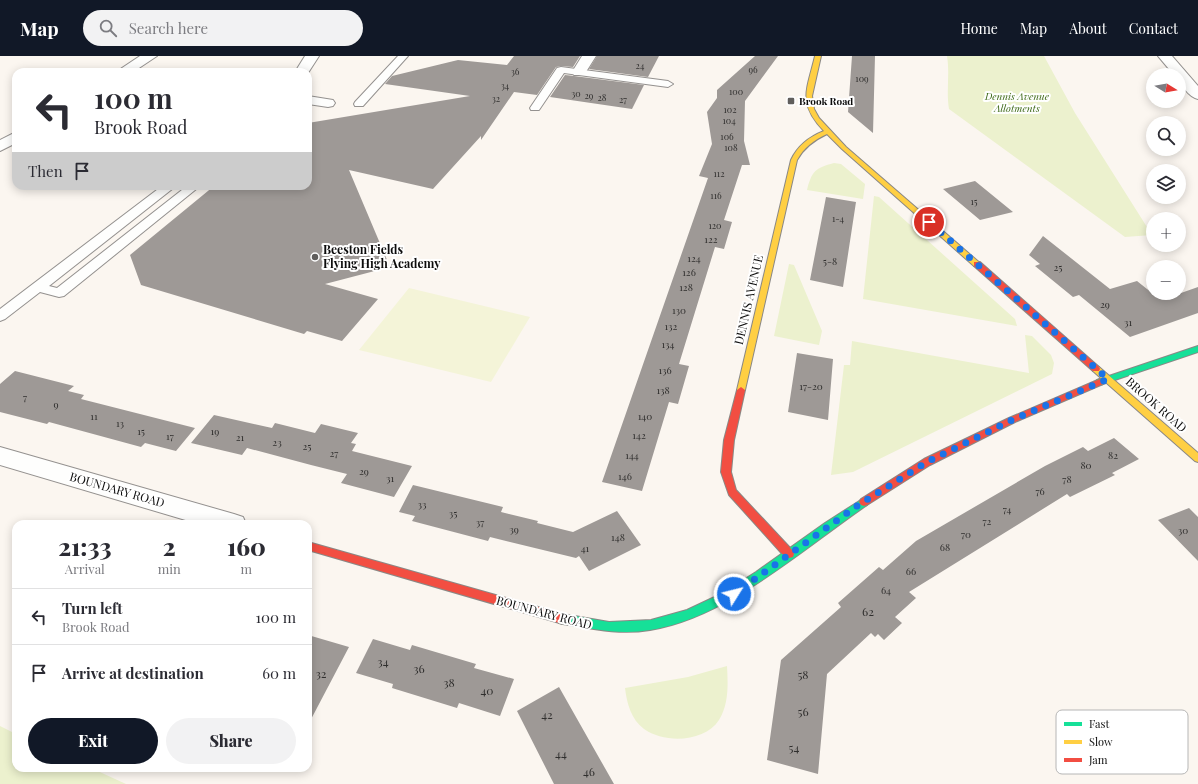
<!DOCTYPE html>
<html lang="en">
<head>
<meta charset="utf-8">
<style>
  :root { --surface:#fff; --page:#f2f2f3; --text:#2b2b33; --muted:#7c7c81; --line:#e1e1e2; --accent:#111827 }
  body { margin:0; font-family:"Playfair Display",serif; background:var(--page); color:var(--text); height:100vh; display:flex; flex-direction:column; font-size:15px; white-space:nowrap }
  * { box-sizing:border-box; margin:0 }
  p { font-size:13px; color:var(--muted) }
  .icon { flex:none; width:22px; height:22px; fill:none; stroke:currentColor; stroke-width:2; stroke-linecap:round; stroke-linejoin:round }
  .map { position:relative; flex:1; overflow:hidden }
  .details { position:absolute; left:12px; top:464px; width:300px; height:252px; display:flex; flex-direction:column; background:var(--surface); border-radius:12px; box-shadow:0 2px 10px #0003 }
  .details>* { flex:none }
  .banner { position:absolute; left:12px; top:12px; width:300px; height:122px; border-radius:12px; box-shadow:0 2px 10px #0003; background:#fff; color:var(--text); overflow:hidden }
  .needle { width:26px; rotate:101deg }
  .fabs { position:absolute; left:1146px; top:12px; display:grid; gap:8px }
  .fabs a { display:grid; place-items:center; width:40px; height:40px; border-radius:50%; background:var(--surface); box-shadow:0 2px 10px #0003; font-size:20px }
  .pin { position:absolute; display:grid; place-items:center; width:34px; height:34px; color:#fff; margin:-17px; border:2px solid #fff; border-radius:50%; box-shadow:0 1px 4px #0007 }
  .me { position:absolute; width:44px; margin:-22px; rotate:54deg; stroke-linejoin:round; filter:drop-shadow(0 0 3px #0008) }
  .turn { display:flex; align-items:center; gap:14px; height:84px; padding:0 16px; font-size:18px }
  .turn .icon { width:52px; height:52px; stroke-width:2.5 }
  .turn b { display:block; font-size:28px; line-height:34px }
  .then { display:flex; align-items:center; height:38px; padding:0 16px; background:#0003; gap:8px; font-size:15px }
  .eta { display:flex; justify-content:space-evenly; align-items:center; height:68px; text-align:center }
  .eta b { font-size:24px; font-weight:800; line-height:28px }
  .cta { display:flex; gap:8px; margin-top:auto; padding:8px 16px }
  .cta a { flex:1; height:46px; border-radius:24px; background:var(--accent); color:#fff; font-size:16px; font-weight:800; line-height:46px; text-align:center }
  .cta a+a { background:var(--page); color:var(--text) }
  ul { padding:0; list-style:none }
  li { display:flex; align-items:center; gap:12px; height:56px; padding:0 16px; border-top:1px solid var(--line) }
  li div { flex:1 }
  li b { display:block; font-size:15px }
  li em { font-style:normal }
  header { display:flex; align-items:center; gap:24px; box-sizing:border-box; height:56px; padding:0 20px; background:var(--accent); color:#fff }
  header strong { font-size:19px }
  nav { display:flex; gap:22px; margin-inline-start:auto; font-size:14px }
  .search { width:280px; height:36px; background:var(--page); display:flex; align-items:center; gap:10px; box-sizing:border-box; padding:0 14px; border-radius:22px; color:var(--muted); font-size:15px }
  .map>svg:first-child { display:block }
</style>
</head>
<body>
<header>
<strong>Map</strong>
<div class="search"><svg class="icon" aria-label="search" viewBox="0 0 24 24"><circle cx="10" cy="10" r="6"/><path d="M15 15l6 6"/></svg>Search here</div>
<nav><a>Home</a><a>Map</a><a>About</a><a>Contact</a></nav>
</header>
<div class="map">
<svg width="1198" height="728" viewBox="0 0 1198 728">
  <rect width="100%" height="100%" fill="#fbf6f0"/>
  <path fill="#ecf1ce" d="M947 0H1044L1075 57 1152 179 1125 181 949 53C946 35 950 18 947 0Z
    M834 107 841 108 865 128 863 143 807 134C812 115 815 112 834 107Z
    M874 140 879 141 1015 263 1017 270 863 243Z
    M789 208 794 209 822 275 819 289 774 280Z
    M1025 279 1032 280 1051 299 1054 307 1052 318 853 416 831 419 844 309H850L852 285 1029 317Z
    M727 610C728 628 729 648 719 664 705 686 665 688 644 673 631 663 627 648 625 632L688 621Z
    M0 670 16 678V712H91L126 728H0Z"/>
  <path fill="#f4f4d8" d="M409 232 530 261 491 326 359 294Z"/>
  <path fill="#9e9996" d="M514 0H580L573 11 561 10 556 11 537 39 514 36 481 84V80L433 133 349 114 390 211 325 228 378 243 342 285 307 275 304 278 141 229 130 199 214 130H308V67L470 40 385 28 392 20 458 4 507 9Z
    M597 0H659L648 21 589 13Z
    M755 0H778L745 45 744 85 750 109H742L724 164 732 166 724 193 715 191 679 308 689 310 678 348 669 346 642 435 602 426 708 122 699 120 712 88 707 56 717 42V34Z
    M852 0H875L873 77 848 56Z
    M565 19 574 20 644 29 632 53 550 41Z
    M975 125 1013 156 980 164 943 133Z
    M826 141 856 146 843 231 810 224Z
    M1043 180 1110 233 1137 225 1152 237H1181L1198 231V257L1130 281 1079 239 1073 241 1035 210 1040 208 1029 199Z
    M797 297 833 303 828 364 788 356Z
    M15 315 74 330 68 335 84 339 81 343 195 372 176 395 145 387 141 391 49 366 47 368 0 356V328Z
    M214 359 272 372 275 367 315 377 321 368 358 377 351 387 356 388 352 395 412 410 394 441 341 427 347 418 311 409 247 392 242 399 191 387Z
    M1114 382 1139 403 1112 417 1115 419 1070 441 1067 438 909 536 916 542 895 561 902 567 884 584 878 578 875 581 871 577 827 618 818 718 767 704 781 604 841 551 838 547 879 511 883 514 916 485 1045 410 1083 391 1088 395Z
    M413 429 503 451 501 456 538 465 537 467 573 476 617 455 641 489 589 515 579 500 576 502 490 481 488 485 412 465 415 460 399 456Z
    M1189 452 1198 461V505L1158 464Z
    M308 579 349 591 308 669Z
    M373 583 410 594 412 589 476 608 474 612 514 623 500 660 459 647 457 652 392 632 393 628 356 617Z
    M559 631 589 684 614 728H554L517 655Z"/>
  <g fill="none" stroke-linecap="round" stroke-linejoin="round">
    <defs>
      <path id="lane" d="M398 0H408L363 50H355L354 48 355 46Z
        M561 11 668 25 673 28 668 31 564 17 539 54H531L530 52 557 12Z
        M162 130H176L49 230 57 232 187 130H200L64 240 59 241 40 236 5 263 0 265V253Z"/>
      <path id="street" d="M140 0H157L133 16H116Z
        M305 0H319L308 17 295 16Z
        M582 0H596L584 19H574L572 16Z
        M1158 0H1172L1198 30V43C1189 41 1179 28 1179 19H1174Z
        M308 40 333 44 335 47 333 50 328 51 308 48Z
        M16 76V87L0 95V84Z
        M0 391 234 458 243 461 246 468H199L0 409Z"/>
      <path id="fast" d="M1198 290V296L1100 329 1096 326 1097 324Z
        M864 442 867 443 869 446 867 449C804 492 727 562 650 574 620 579 593 573 563 568L559 567 558 563 559 559 563 558 609 566 651 564 687 554 721 538 756 516 825 467Z"/>
      <path id="slow" d="M815 0H821L812 40 814 53 819 62 846 91 981 208 980 210H974L842 93 827 78C814 84 804 91 797 104L745 334 741 337 737 334 791 104C798 89 809 81 824 75 797 47 807 34 815 0Z
        M1096 310 1099 311 1198 397V406L1195 405 1093 315 1092 313Z"/>
      <path id="jam" d="M974 206H980L1099 311 1100 313 1099 315H1093L974 210Z
        M1100 323 1104 326 1103 328 1015 366 930 409 867 449 864 450 861 449 859 446 861 443 924 403 1009 362Z
        M741 331 745 334 734 384 731 416 736 434 793 495 794 498 793 501 789 502 785 501 729 439 721 416 724 384 737 334Z
        M308 486 563 558 567 559 568 563 567 567 563 568 308 494Z"/>
    </defs>
    <use href="#lane" stroke="#94918f" stroke-width="2"/>
    <use href="#street" stroke="#94918f" stroke-width="2"/>
    <use href="#fast" stroke="#8a8885" stroke-width="2"/>
    <use href="#slow" stroke="#8a8885" stroke-width="2"/>
    <use href="#jam" stroke="#8a8885" stroke-width="2"/>
    <use href="#lane" fill="#fefefd" fill-rule="evenodd"/>
    <use href="#street" fill="#fefefd" fill-rule="evenodd"/>
    <use href="#fast" fill="#16e098" fill-rule="evenodd"/>
    <use href="#slow" fill="#ffcf43" fill-rule="evenodd"/>
    <use href="#jam" fill="#f24e42" fill-rule="evenodd"/>
  </g>
  <g fill="none" stroke-linecap="round" stroke-linejoin="round">
    <path stroke="#1a73e8" stroke-width="7" stroke-dasharray="0 12.6" d="M734 538 857 450 927 406 1012 364 1108 323 929 166"/>
  </g>
  <g fill="#605e5c" stroke="#fff" stroke-width="1.5">
    <rect x="787" y="41" width="8" height="8" rx="2"/>
    <circle cx="315" cy="201" r="4"/>
  </g>
  <g text-anchor="middle" stroke-width="4" stroke-linejoin="round" paint-order="stroke">
    <g font-size="9" fill="#302f2e">
      <text x="640" y="13">24</text>
      <text x="753" y="17">96</text>
      <text x="515" y="19">36</text>
      <text x="862" y="26">109</text>
      <text x="505" y="33">34</text>
      <text x="736" y="39">100</text>
      <text x="576" y="41">30</text>
      <text x="589" y="43">29</text>
      <text x="602" y="45">28</text>
      <text x="496" y="46">32</text>
      <text x="623" y="47">27</text>
      <text x="730" y="57">102</text>
      <text x="729" y="68">104</text>
      <text x="727" y="84">106</text>
      <text x="731" y="95">108</text>
      <text x="719" y="121">112</text>
      <text x="716" y="143">116</text>
      <text x="974" y="149">15</text>
      <text x="838" y="166">1-4</text>
      <text x="715" y="173">120</text>
    </g>
    <g font-size="10" font-style="italic" fill="#3d6917" stroke="#fff">
      <text x="1017" y="44">Dennis Avenue<tspan x="1017" dy="12">Allotments</tspan></text>
    </g>
    <g font-size="10" font-weight="bold" fill="#0c0c0c" stroke="#fff" text-anchor="start">
      <text x="799" y="49">Brook Road</text>
    </g>
    <g font-size="10" fill="#302f2e">
      <text x="711" y="187">122</text>
      <text x="694" y="206">124</text>
      <text x="830" y="209">5-8</text>
      <text x="1058" y="215">25</text>
      <text x="689" y="220">126</text>
      <text x="686" y="235">128</text>
      <text x="1105" y="252">29</text>
      <text x="679" y="258">130</text>
      <text x="1128" y="270">31</text>
      <text x="671" y="274">132</text>
      <text x="668" y="292">134</text>
      <text x="665" y="318">136</text>
      <text x="811" y="334">17-20</text>
      <text x="663" y="338">138</text>
      <text x="25" y="345">7</text>
      <text x="56" y="352">9</text>
      <text x="94" y="364">11</text>
      <text x="645" y="364">140</text>
      <text x="120" y="371">13</text>
      <text x="141" y="379">15</text>
      <text x="215" y="379">19</text>
      <text x="639" y="383">142</text>
      <text x="170" y="384">17</text>
      <text x="240" y="385">21</text>
      <text x="277" y="390">23</text>
      <text x="307" y="394">25</text>
      <text x="334" y="401">27</text>
      <text x="632" y="403">144</text>
      <text x="1113" y="403">82</text>
      <text x="1086" y="413">80</text>
      <text x="364" y="419">29</text>
      <text x="625" y="424">146</text>
      <text x="390" y="426">31</text>
      <text x="1067" y="427">78</text>
      <text x="1040" y="439">76</text>
      <text x="422" y="452">33</text>
      <text x="1007" y="457">74</text>
      <text x="453" y="461">35</text>
      <text x="987" y="469">72</text>
      <text x="480" y="470">37</text>
      <text x="514" y="477">39</text>
      <text x="1183" y="478">30</text>
      <text x="966" y="482">70</text>
      <text x="618" y="485">148</text>
      <text x="945" y="495">68</text>
      <text x="585" y="496">41</text>
      <text x="911" y="519">66</text>
      <text x="886" y="538">64</text>
    </g>
    <g font-size="12" font-weight="bold" fill="#0c0c0c" stroke="#fff" text-anchor="start">
      <text x="323" y="198">Beeston Fields<tspan x="323" dy="14">Flying High Academy</tspan></text>
    </g>
    <g font-size="12" fill="#0c0c0c" stroke="#fff">
      <text transform="translate(749 244) rotate(-77)" y="4">DENNIS AVENUE</text>
      <text transform="translate(1156 349) rotate(41)" y="4">BROOK ROAD</text>
      <text transform="translate(117 434) rotate(16)" y="4">BOUNDARY ROAD</text>
      <text transform="translate(544 557) rotate(15)" y="4">BOUNDARY ROAD</text>
    </g>
    <g font-size="12" fill="#302f2e">
      <text x="868" y="560">62</text>
      <text x="383" y="610">34</text>
      <text x="419" y="617">36</text>
      <text x="321" y="622">32</text>
      <text x="803" y="623">58</text>
      <text x="449" y="631">38</text>
      <text x="487" y="639">40</text>
      <text x="803" y="660">56</text>
      <text x="547" y="663">42</text>
      <text x="794" y="696">54</text>
      <text x="561" y="702">44</text>
      <text x="589" y="720">46</text>
    </g>
  </g>
  <rect x="1056" y="654" width="132" height="64" rx="6" fill="#fff" stroke="#b6b6b6" stroke-width="1"/>
  <rect x="1064" y="666" width="18" height="4" fill="#16e098"/>
  <rect x="1064" y="684" width="18" height="4" fill="#ffcf43"/>
  <rect x="1064" y="702" width="18" height="4" fill="#f24e42"/>
  <g font-size="11" fill="#0c0c0c">
    <text x="1089" y="672">Fast</text>
    <text x="1089" y="690">Slow</text>
    <text x="1089" y="708">Jam</text>
  </g>
</svg>
<div class="fabs">
<a><svg class="needle" viewBox="-14 -14 28 28"><path d="M0-13l5 13h-10z" fill="#e53935"/><path d="M0 13l5-13h-10z" fill="#7c7c81"/></svg></a>
<a><svg class="icon" aria-label="search" viewBox="0 0 24 24"><circle cx="10" cy="10" r="6"/><path d="M15 15l6 6"/></svg></a>
<a><svg class="icon" aria-label="layers" viewBox="0 0 24 24"><path d="M12 4l9 5-9 5-9-5zM3 14l9 5 9-5"/></svg></a>
<a>+</a>
<a>−</a>
</div>
<div class="pin" style="left:929px;top:166px;background:#d93025"><svg class="icon" aria-label="arrive" viewBox="0 0 24 24"><path d="M6 21V4h12l-3 4 3 4H6"/></svg></div>
<svg class="me" style="left:734px;top:538px" viewBox="-20 -20 40 40"><circle r="17" fill="#1a73e8" stroke="#fff" stroke-width="3"/><path d="M0-11L8 9 0 5-8 9z" fill="#fff"/></svg>
<div class="banner">
<div class="turn"><svg class="icon" aria-label="left" viewBox="0 0 24 24"><path d="M17 20v-9H6M10 6l-5 5 5 5"/></svg><div><b>100 m</b>Brook Road</div></div>
<div class="then">Then<svg class="icon" aria-label="arrive" viewBox="0 0 24 24"><path d="M6 21V4h12l-3 4 3 4H6"/></svg></div>
</div>
<section class="details">
<div class="eta">
<div><b>21:33</b><p>Arrival</p></div>
<div><b>2</b><p>min</p></div>
<div><b>160</b><p>m</p></div>
</div>
<ul>
<li><svg class="icon" aria-label="left" viewBox="0 0 24 24"><path d="M17 20v-9H6M10 6l-5 5 5 5"/></svg><div><b>Turn left</b><p>Brook Road</p></div><em>100 m</em></li>
<li><svg class="icon" aria-label="arrive" viewBox="0 0 24 24"><path d="M6 21V4h12l-3 4 3 4H6"/></svg><div><b>Arrive at destination</b></div><em>60 m</em></li>
</ul>
<div class="cta"><a>Exit</a><a>Share</a></div>
</section>
</div>
</body>
</html>
